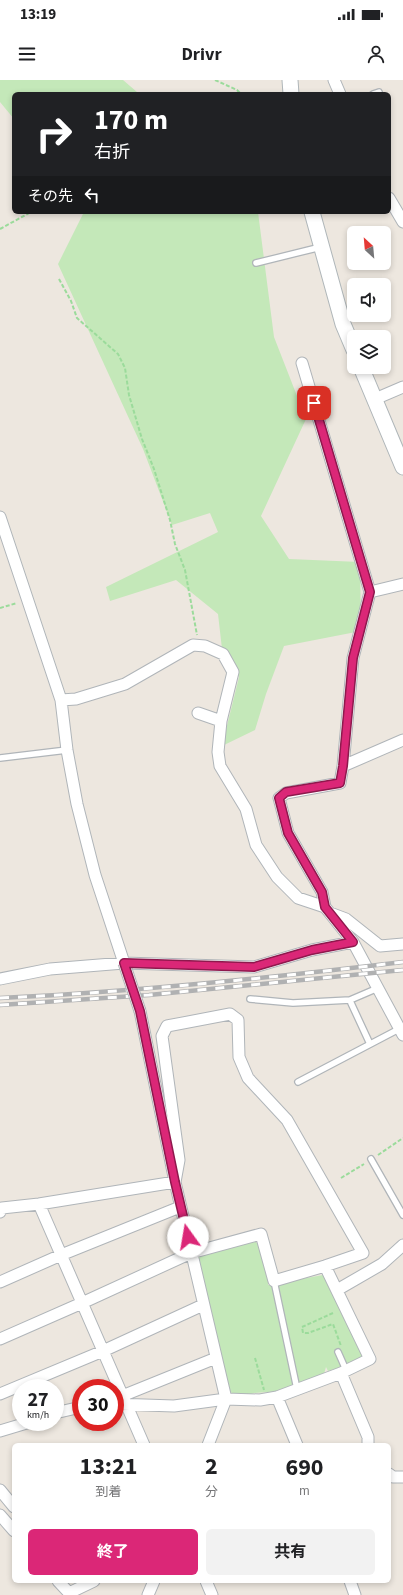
<!DOCTYPE html>
<html lang="ja">
<head>
<meta charset="utf-8">
<style>
  :root { --surface:#fff; --page:#f2f2f2; --text:#202124; --muted:#757577; --accent:#db2777 }
  body { margin:0; font-family:"Source Sans 3","Noto Sans JP",sans-serif; background:var(--page); color:var(--text); height:100vh; display:flex; flex-direction:column; font-size:15px; white-space:nowrap }
  * { box-sizing:border-box; margin:0 }
  p { font-size:13px; color:var(--muted) }
  .icon { flex:none; width:22px; height:22px; fill:none; stroke:currentColor; stroke-width:2; stroke-linecap:round; stroke-linejoin:round }
  .map { position:relative; flex:1; overflow:hidden }
  .sheet { position:absolute; left:12px; top:1363px; width:379px; height:140px; display:flex; flex-direction:column; background:var(--surface); border-radius:6px; box-shadow:0 2px 6px #0003 }
  .sheet>* { flex:none }
  .top-card { position:absolute; left:12px; top:12px; width:379px; height:122px; border-radius:6px; box-shadow:0 2px 6px #0003; background:#202124; color:#fff; overflow:hidden }
  .needle { width:26px; rotate:334deg }
  .tools { position:absolute; left:347px; top:146px; display:grid; gap:8px }
  .tools a { display:grid; place-items:center; width:44px; height:44px; border-radius:6px; background:var(--surface); box-shadow:0 2px 6px #0003; font-size:20px }
  .speed { position:absolute; left:12px; top:1299px; display:flex; gap:8px; font-size:20px; font-weight:700; text-align:center }
  .speed>* { display:grid; place-content:center; width:52px; height:52px; border-radius:50%; background:var(--surface); box-shadow:0 2px 6px #0003; line-height:1 }
  .speed small { font-size:10px; font-weight:400 }
  .speed .limit { border:6px solid #d22; background:#fff; color:#111 }
  .pin { position:absolute; display:grid; place-items:center; width:34px; height:34px; color:#fff; margin:-17px; border-radius:8px; box-shadow:0 2px 6px #0006 }
  .me { position:absolute; width:44px; margin:-22px; rotate:347deg; stroke-linejoin:round; filter:drop-shadow(0 0 3px #0008) }
  .turn { display:flex; align-items:center; gap:14px; height:84px; padding:0 16px; font-size:18px }
  .turn .icon { width:52px; height:52px; stroke-width:2.5 }
  .turn b { display:block; font-size:28px; line-height:34px }
  .then { display:flex; align-items:center; height:38px; padding:0 16px; background:#0003; gap:8px; font-size:15px }
  .eta { display:flex; justify-content:space-evenly; align-items:center; height:68px; text-align:center }
  .eta b { font-size:24px; font-weight:700; line-height:28px }
  .cta { display:flex; gap:8px; margin-top:auto; padding:8px 16px }
  .cta a { flex:1; height:46px; border-radius:6px; background:var(--accent); color:#fff; font-size:16px; font-weight:700; line-height:46px; text-align:center }
  .cta a+a { background:var(--page); color:var(--text) }
  .status { display:flex; justify-content:space-between; align-items:center; height:28px; padding:0 20px; background:var(--surface); direction:ltr }
  .status svg { height:11px; fill:currentColor }
  header { display:flex; justify-content:space-between; align-items:center; height:52px; padding:0 16px; background:var(--surface); font-size:18px; font-weight:700 }
  .map>svg:first-child { display:block }
</style>
</head>
<body>
<div class="status"><b>13:19</b><svg viewBox="0 0 49 12"><path d="M0 12V9h3v3zM5 12V6h3v6zM10 12V3h3v9zM15 12V0h3v12zM26 1h20v11H26zM47 4h2v5h-2z"/></svg></div>
<header><svg class="icon" aria-label="menu" viewBox="0 0 24 24"><path d="M4 6h16M4 12h16M4 18h16"/></svg>Drivr<svg class="icon" aria-label="person" viewBox="0 0 24 24"><circle cx="12" cy="8" r="4"/><path d="M4 21q1-7 8-7t8 7"/></svg></header>
<div class="map">
<svg width="403" height="1515" viewBox="0 0 403 1515">
  <rect width="100%" height="100%" fill="#ede7df"/>
  <path fill="#c4e8b9" d="M0 0H123L137 12 142 14H14V39L0 22Z
    M84 132H258L274 257 306 339 261 436 289 479 360 482 361 551 284 566 266 614 255 650 222 666 239 597 222 569 218 534 176 500 110 521 106 507 218 452 210 433 172 445 143 369 58 184Z
    M255 1161C265 1171 269 1191 268 1205L323 1195 366 1277 354 1283 328 1291 326 1287 324 1294 282 1311 254 1313 242 1317 225 1310 191 1173Z"/>
  <g fill="none" stroke-linecap="round" stroke-linejoin="round">
    <defs>
      <path id="lane" d="M373 14 379 12
        M256 183 321 167
        M0 678 67 670
        M250 919 293 923 350 920 378 908
        M351 923 370 964
        M298 1002 399 949
        M371 1079 403 1135
        M274 1201 297 1309
        M338 1272 346 1290"/>
      <path id="street" d="M334 0 340 14
        M389 118 403 142
        M302 283 370 512 353 578 343 686 340 703 286 713 279 718 288 753 322 812 325 827
        M375 319 403 307
        M0 437 61 620 67 670 77 724 95 795 124 883
        M370 512 403 504
        M61 620 76 619 125 604 193 565 205 566 223 574 233 592 221 641 218 672 220 686 246 729 256 765 277 797 298 818 325 827 353 862 403 955
        M198 633 221 641
        M343 686 403 660
        M330 833 346 839 380 866 403 864
        M0 899 50 889 124 883 254 887 312 870 353 862
        M140 931 175 1102 226 1319 208 1365
        M39 1124 144 1365
        M0 1132 2 1128 39 1124 175 1102 179 1080 162 956 167 946 230 934 238 940 239 977 248 998 287 1040 363 1173 325 1186 274 1201 261 1154 191 1173 82 1223 0 1259
        M0 1202 61 1175 180 1127
        M337 1210 382 1184 403 1165
        M341 1293 368 1357V1365
        M0 1314 103 1271 203 1225
        M122 1316 216 1278
        M277 1317 297 1365
        M115 1324 174 1326 226 1319 260 1320 277 1317 341 1293 370 1279 325 1186
        M55 1333 81 1327
        M0 1351 30 1342
        M389 1394 393 1397H403
        M0 1410 14 1427
        M0 1435 14 1451
        M58 1501 71 1515
        M206 1501 212 1515
        M350 1501 355 1515
        M69 1513 94 1501
        M148 1515 154 1501"/>
      <path id="secondary" d="M290 0 291 14
        M312 132 343 244 354 270
        M361 287 403 387"/>
    </defs>
    <use href="#lane" stroke="#b0b5b9" stroke-width="8"/>
    <use href="#street" stroke="#b0b5b9" stroke-width="13"/>
    <use href="#secondary" stroke="#afb6b9" stroke-width="17"/>
    <path stroke="#9bdb9b" stroke-width="2" stroke-dasharray="4 2" stroke-linecap="butt" d="M215 0 237 10 241 14
      M0 149 31 132
      M59 199 71 221 77 238 118 274 125 288 129 315 142 359 154 389 170 440 175 464 185 490 197 555
      M0 528 17 523
      M378 1075 403 1058
      M341 1098 364 1084
      M333 1233 302 1247 303 1253H308L333 1244 341 1266
      M255 1278 264 1310"/>
    <use href="#lane" stroke="#fff" stroke-width="5.5"/>
    <use href="#street" stroke="#fff" stroke-width="11"/>
    <use href="#secondary" stroke="#fff" stroke-width="15"/>
    <defs>
      <path id="rail" d="M0 918C135 912 269 898 403 882
        M0 925 149 915 403 890"/>
    </defs>
    <use href="#rail" stroke="#b0b1b2" stroke-width="4.5"/>
    <use href="#rail" stroke="#fff" stroke-width="3" stroke-dasharray="9" stroke-linecap="butt"/>
    <defs>
      <path id="street-bridge" d="M124 883 140 931"/>
    </defs>
    <use href="#street-bridge" stroke="#b0b5b9" stroke-width="13" stroke-linecap="butt"/>
    <use href="#street-bridge" stroke="#fff" stroke-width="11"/>
  </g>
  <g fill="none" stroke-linecap="round" stroke-linejoin="round">
    <defs>
      <path id="route" d="M188 1157 175 1102 140 931 124 883 254 887 312 870 353 862 325 827 322 812 288 753 279 718 286 712 340 703 343 686 353 578 370 512 314 323"/>
    </defs>
    <use href="#route" stroke="#8e194d" stroke-width="10"/>
    <use href="#route" stroke="#db2777" stroke-width="7"/>
  </g>
</svg>
<div class="tools">
<a><svg class="needle" viewBox="-14 -14 28 28"><path d="M0-13l5 13h-10z" fill="#e53935"/><path d="M0 13l5-13h-10z" fill="#757577"/></svg></a>
<a><svg class="icon" aria-label="sound" viewBox="0 0 24 24"><path d="M4 9h4l5-4v14l-5-4H4zM17 9q2 3 0 6"/></svg></a>
<a><svg class="icon" aria-label="layers" viewBox="0 0 24 24"><path d="M12 4l9 5-9 5-9-5zM3 14l9 5 9-5"/></svg></a>
</div>
<div class="speed"><div>27<small>km/h</small></div><div class="limit">30</div></div>
<div class="pin" style="left:314px;top:323px;background:#d93025"><svg class="icon" aria-label="arrive" viewBox="0 0 24 24"><path d="M6 21V4h12l-3 4 3 4H6"/></svg></div>
<svg class="me" style="left:188px;top:1157px" viewBox="-20 -20 40 40"><circle r="19" fill="#fff"/><path d="M0-13L10 11 0 6-10 11z" fill="#db2777"/></svg>
<div class="top-card">
<div class="turn"><svg class="icon" aria-label="right" viewBox="0 0 24 24"><path d="M7 20v-9h11M14 6l5 5-5 5"/></svg><div><b>170 m</b>右折</div></div>
<div class="then">その先<svg class="icon" aria-label="left" viewBox="0 0 24 24"><path d="M17 20v-9H6M10 6l-5 5 5 5"/></svg></div>
</div>
<section class="sheet">
<div class="eta">
<div><b>13:21</b><p>到着</p></div>
<div><b>2</b><p>分</p></div>
<div><b>690</b><p>m</p></div>
</div>
<div class="cta"><a>終了</a><a>共有</a></div>
</section>
</div>
</body>
</html>
